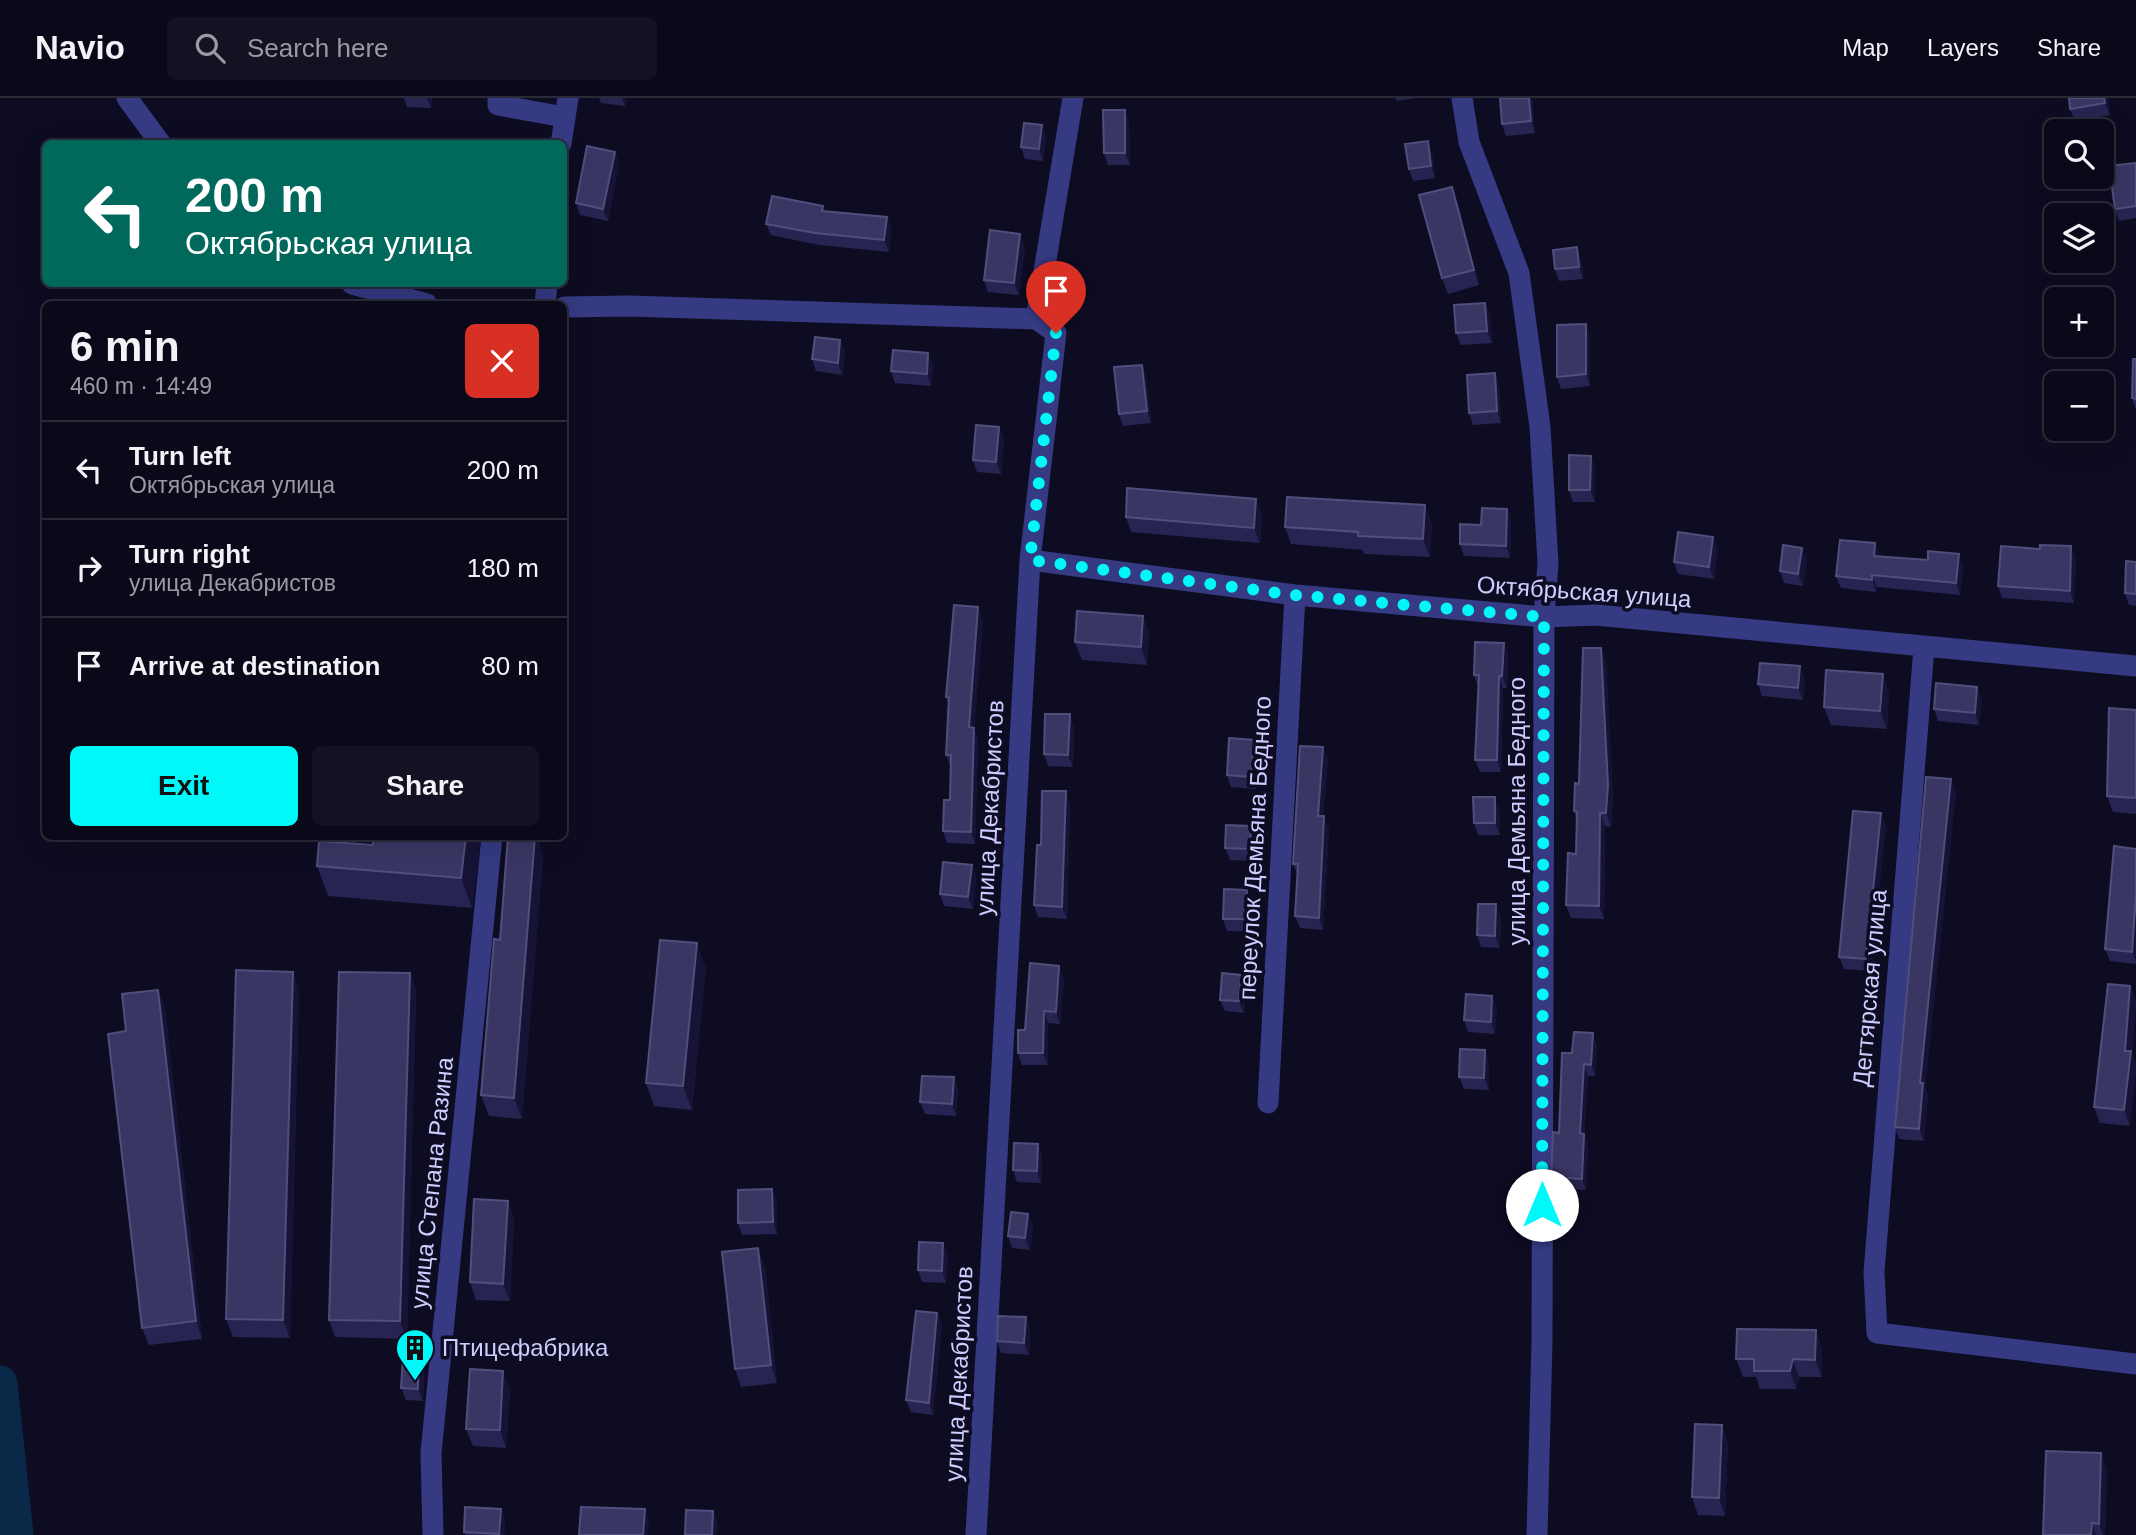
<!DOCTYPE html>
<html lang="en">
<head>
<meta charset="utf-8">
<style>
  :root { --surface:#0a091a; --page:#131223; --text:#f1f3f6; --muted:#999aa2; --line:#2a2a39; --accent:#00f8f8 }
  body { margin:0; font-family:Arial,sans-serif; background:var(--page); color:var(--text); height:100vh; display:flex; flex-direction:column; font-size:26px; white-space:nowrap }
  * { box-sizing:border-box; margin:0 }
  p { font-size:23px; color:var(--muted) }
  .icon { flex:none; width:38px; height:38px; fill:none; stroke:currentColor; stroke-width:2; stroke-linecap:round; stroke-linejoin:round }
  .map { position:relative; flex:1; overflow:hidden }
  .panel { position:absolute; left:42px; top:203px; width:525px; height:539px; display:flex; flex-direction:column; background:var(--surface); border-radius:10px; box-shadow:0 7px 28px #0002,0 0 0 2px var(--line) }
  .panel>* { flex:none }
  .hud { position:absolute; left:42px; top:42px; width:525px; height:147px; border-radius:10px; box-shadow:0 7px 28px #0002,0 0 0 2px var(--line); background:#00695c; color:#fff; overflow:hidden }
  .controls { position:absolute; left:2044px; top:21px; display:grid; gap:14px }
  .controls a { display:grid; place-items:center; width:70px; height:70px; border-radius:10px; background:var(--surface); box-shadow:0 7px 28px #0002,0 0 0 2px var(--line); font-size:35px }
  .pin { position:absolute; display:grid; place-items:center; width:60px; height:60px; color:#fff; margin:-72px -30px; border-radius:50% 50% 50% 0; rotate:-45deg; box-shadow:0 0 7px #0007 }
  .pin .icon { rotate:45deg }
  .me { position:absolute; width:77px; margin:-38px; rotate:0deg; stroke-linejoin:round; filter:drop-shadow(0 0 5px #0008) }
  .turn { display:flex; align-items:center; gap:24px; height:147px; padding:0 28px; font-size:32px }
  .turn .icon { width:91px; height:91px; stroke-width:2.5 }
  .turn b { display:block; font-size:49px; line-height:60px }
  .round { display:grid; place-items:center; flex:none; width:74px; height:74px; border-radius:10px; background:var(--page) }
  .head { display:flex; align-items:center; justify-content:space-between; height:119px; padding:0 28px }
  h1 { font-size:42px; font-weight:800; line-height:52px }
  .primary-button { display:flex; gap:14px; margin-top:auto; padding:14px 28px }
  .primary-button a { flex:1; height:80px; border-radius:10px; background:var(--accent); color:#111; font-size:28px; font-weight:800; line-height:80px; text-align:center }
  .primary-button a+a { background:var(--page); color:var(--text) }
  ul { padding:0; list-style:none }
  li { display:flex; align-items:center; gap:21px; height:98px; padding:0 28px; border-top:2px solid var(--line) }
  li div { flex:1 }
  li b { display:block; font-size:26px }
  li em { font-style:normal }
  header { display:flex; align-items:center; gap:42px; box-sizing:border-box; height:98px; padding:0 35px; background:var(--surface); border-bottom:2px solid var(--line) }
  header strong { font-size:33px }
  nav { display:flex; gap:38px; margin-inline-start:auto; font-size:24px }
  .search { width:490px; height:63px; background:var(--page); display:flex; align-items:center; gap:18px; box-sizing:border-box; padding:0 24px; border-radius:10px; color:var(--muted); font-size:26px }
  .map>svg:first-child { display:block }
</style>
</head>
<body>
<header>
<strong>Navio</strong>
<div class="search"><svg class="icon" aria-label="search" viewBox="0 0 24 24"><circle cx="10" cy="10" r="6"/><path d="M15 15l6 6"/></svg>Search here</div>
<nav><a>Map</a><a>Layers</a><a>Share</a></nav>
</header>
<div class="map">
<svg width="2136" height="1437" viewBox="0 0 2136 1437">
  <rect width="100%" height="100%" fill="#0e0c22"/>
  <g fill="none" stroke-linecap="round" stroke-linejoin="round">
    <path stroke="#0a2848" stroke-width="35" d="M0 1285 16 1437"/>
    <path stroke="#353a83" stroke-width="21" d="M127 0 161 46
      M498 0V7L564 19
      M1462 0 1469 44 1519 175 1540 329 1548 465 1544 519 1542 1243 1537 1437
      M561 46 568 0
      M352 186 427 206
      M545 206 547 186
      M564 209 629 208 1036 221
      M1036 221 1073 0
      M1030 462 1295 497 1544 519 1596 517 2136 568
      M1924 550 1874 1174 1877 1235 2136 1266
      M1268 1005 1295 497
      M433 1437 431 1355 492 738
      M976 1437 1030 462 1056 235 1036 221"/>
  </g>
  <path fill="#282451" d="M404 0H432L431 10 407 9Z
    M599 0H626L625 8 601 5Z
    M1396 0H1416L1397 3Z
    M1500 0H1532L1535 35 1506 38 1502 26Z
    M2107 0 2110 17 2075 23 2070 11Z
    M1129 24 1130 67H1108L1104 55Z
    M1042 27 1046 39 1043 63 1025 61 1021 49Z
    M1432 55 1435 80 1413 83 1409 71Z
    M2136 65V120L2119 123 2115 111Z
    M619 66 608 123 580 117 576 105Z
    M1458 105 1479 187 1448 196 1442 180Z
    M823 108 824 113 887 119 891 131 889 154 819 147 771 137 766 126Z
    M1025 148 1019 197 988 194 984 182Z
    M1577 149 1581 161 1583 181 1559 183 1555 171Z
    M1485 205 1490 217 1492 245 1461 247 1456 235Z
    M1586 226 1590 238V288L1561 291 1557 279Z
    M840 242 845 254 842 277 816 273 812 261Z
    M2136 261V312L2132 300Z
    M933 267 931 288 895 285 891 273Z
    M1142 267 1146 279 1151 325 1123 328 1119 316Z
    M1499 287 1501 325 1473 327 1469 315Z
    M999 329 1004 341 1001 376 977 374 973 362Z
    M1595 369V404H1573L1569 392Z
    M1507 411 1511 423 1510 460 1464 458 1460 446 1481 427Z
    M1262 416 1260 445 1131 434 1126 419Z
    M1432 424 1430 459 1364 456 1363 452 1291 446 1285 429Z
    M1875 445 1880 459 1963 468 1960 497 1877 489 1876 494 1841 490 1836 478Z
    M1802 450 1807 462 1803 488 1784 485 1780 473Z
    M1718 451 1714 481 1678 476 1674 464Z
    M2076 460 2074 505 2002 500 1998 488Z
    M2136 464V508L2129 507 2125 495Z
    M1143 518 1149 536 1147 567 1082 562 1075 544Z
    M983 521 974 631 978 642 975 746 947 745 943 733 950 702 951 669 946 657 948 606 946 599Z
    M1504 545 1508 557 1507 590H1503L1501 674H1480L1475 662 1478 589 1474 577Z
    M1601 550 1606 564 1613 701 1611 729 1605 728 1604 821 1571 820 1566 807 1576 756 1577 722 1574 713Z
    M1805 580 1803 602 1762 598 1758 586Z
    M1889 594 1887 631 1831 627 1824 609Z
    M1982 601 1979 627 1938 623 1934 611Z
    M2136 612V716L2113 714 2107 698Z
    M1074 628 1073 669 1048 668 1044 656Z
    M1254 642 1259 654 1256 691 1231 689 1227 677Z
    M1328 661 1323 718 1329 730 1323 832 1300 830 1295 818 1298 778 1293 766Z
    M1956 693 1925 989 1928 997 1924 1043 1899 1041 1895 1029Z
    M1070 705 1067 821 1038 819 1034 807Z
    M1499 711 1500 737H1478L1474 725Z
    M1886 727 1870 873 1844 871 1839 859Z
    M427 738H481L472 810 328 798 317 768 373 747 427 742Z
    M508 738H536L543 758 522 1021 489 1018 481 997 500 842Z
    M1255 740 1254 763 1230 762 1225 750Z
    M2136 751V866L2110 863 2105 851Z
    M972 767 976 779 973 811 944 808 940 796Z
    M1247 792 1251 804 1250 833H1227L1223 821Z
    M1501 818 1500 850 1481 849 1477 837Z
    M706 869 692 1012 654 1008 646 985Z
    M293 874 299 892 290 1240 233 1239 226 1221Z
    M410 875 416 893 407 1241 335 1239 329 1222Z
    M1064 880 1060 926 1048 925V967H1022L1018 955 1025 932Z
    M1246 888 1244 915 1225 913 1220 902Z
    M2130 888 2136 904 2132 954 2130 1028 2100 1025 2094 1009Z
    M158 892 165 910 202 1241 149 1247 142 1230 126 933Z
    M1492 898 1497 910 1495 936 1468 934 1464 922Z
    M1597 947 1595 978H1588L1584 1037 1588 1047 1586 1092 1556 1091 1551 1079 1572 955Z
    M1489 964V992L1464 991 1459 979Z
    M954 979 958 991 956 1018 925 1016 920 1004Z
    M1038 1046 1042 1058 1041 1085 1017 1084 1013 1072Z
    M508 1103 514 1121 510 1203 476 1202 470 1184Z
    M777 1103V1136L742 1137 738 1125Z
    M1028 1116 1033 1128 1030 1152 1012 1150 1008 1138Z
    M943 1145 948 1157 946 1185 922 1184 918 1172Z
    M765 1168 777 1285 741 1289 735 1271Z
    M937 1215 942 1227 933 1317 911 1314 906 1302Z
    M1026 1219 1030 1231 1029 1257 1001 1255 997 1243Z
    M1822 1250V1279H1799L1796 1291H1760L1756 1279H1743L1736 1261Z
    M419 1259 424 1271 423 1303 406 1302 401 1290Z
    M510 1291 506 1350 473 1348 466 1331Z
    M1728 1344 1725 1418 1698 1417 1692 1399Z
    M2101 1355 2107 1373 2105 1437H2043Z
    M501 1411 505 1423 504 1437H465L464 1434Z"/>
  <path fill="#161336" d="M427 0H432L431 10Z
    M622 0H626L625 8Z
    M1529 0H1532L1535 35 1531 23Z
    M2104 0H2107L2110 17 2105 5Z
    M1125 12 1129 24 1130 67 1125 55Z
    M1042 27 1046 39 1043 63 1039 51Z
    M1428 43 1432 55 1435 80 1431 68Z
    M615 54 619 66 608 123 603 111Z
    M1452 89 1458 105 1479 187 1474 172Z
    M887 119 891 131 889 154 884 142Z
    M1020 136 1025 148 1019 197 1014 185Z
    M1577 149 1581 161 1583 181 1579 169Z
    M1485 205 1490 217 1492 245 1487 233Z
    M1586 226 1590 238V288L1586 276Z
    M840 242 845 254 842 277 838 265Z
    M928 255 933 267 931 288 927 276Z
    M1142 267 1146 279 1151 325 1147 313Z
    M1495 275 1499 287 1501 325 1497 313Z
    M999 329 1004 341 1001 376 996 364Z
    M1591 358 1595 369V404L1590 392Z
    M1256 401 1262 416 1260 445 1254 430Z
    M1425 407 1432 424 1430 459 1423 441Z
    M1507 411 1511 423 1510 460 1506 448Z
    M1713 439 1718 451 1714 481 1709 469Z
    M1875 445 1880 457 1879 470 1874 458Z
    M2071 448 2076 460 2074 505 2070 493Z
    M1802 450 1807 462 1803 488 1798 476Z
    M1959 456 1963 468 1960 497 1956 485Z
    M1872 477 1877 489 1876 494 1872 482Z
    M978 509 983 521 974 631 978 642 975 746 971 734 969 629Z
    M1143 518 1149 536 1147 567 1141 549Z
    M1504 545 1508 557 1507 590 1502 578Z
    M1601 550 1606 564 1613 701 1611 729 1606 715Z
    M1800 568 1805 580 1803 602 1798 590Z
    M1883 576 1889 594 1887 631 1880 613Z
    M1499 578 1503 590 1501 674 1497 662Z
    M1977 589 1982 601 1979 627 1975 615Z
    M1070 616 1074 628 1073 669 1068 657Z
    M1254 642 1259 654 1256 691 1251 679Z
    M1323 649 1328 661 1322 730 1318 718Z
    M1951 681 1956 693 1925 989 1928 997 1924 1043 1919 1031 1920 985Z
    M1066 693 1070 705 1067 821 1062 809Z
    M1495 699 1499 711 1500 737 1495 725Z
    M1600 715 1605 728 1604 821 1599 808Z
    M1881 715 1886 727 1870 873 1866 861Z
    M1324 718 1329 730 1323 832 1319 820Z
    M1251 728 1255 740 1254 763 1250 751Z
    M466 738H481L472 810 461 780Z
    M535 738 543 758 522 1021 514 1000Z
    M972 767 976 779 973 811 968 799Z
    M1247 792 1251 804 1250 833 1245 821Z
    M2136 797V864L2132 854Z
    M1496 806 1501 818 1500 850 1495 838Z
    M697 845 706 869 692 1012 683 988Z
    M1059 868 1064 880 1060 926 1056 914Z
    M293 874 299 892 290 1240 283 1222Z
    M410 875 416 893 407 1241 400 1223Z
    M1241 877 1246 888 1244 915 1239 903Z
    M2130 888 2136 904 2132 954 2136 966V977L2130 1028 2124 1012 2125 953Z
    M158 892 165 910 202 1241 196 1223Z
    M1492 898 1497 910 1495 936 1491 924Z
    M1044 913 1048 925V967L1043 955Z
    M1593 935 1597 947 1595 978 1591 967Z
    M1485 952 1489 964V992L1484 980Z
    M1584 966 1588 978 1584 1037 1588 1047 1586 1092 1582 1081 1580 1035Z
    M954 979 958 991 956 1018 952 1006Z
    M1038 1046 1042 1058 1041 1085 1037 1073Z
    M772 1091 777 1103V1136L773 1124Z
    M508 1103 514 1121 510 1203 503 1186Z
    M1028 1116 1033 1128 1030 1152 1025 1140Z
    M943 1145 948 1157 946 1185 942 1173Z
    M758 1150 765 1168 777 1285 771 1267Z
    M937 1215 942 1227 933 1317 929 1305Z
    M1026 1219 1030 1231 1029 1257 1024 1245Z
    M1816 1232 1822 1250V1279L1815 1262Z
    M419 1259 424 1271 423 1303 418 1291Z
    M1793 1261 1799 1279 1796 1291 1790 1273Z
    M503 1273 510 1291 506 1350 500 1332Z
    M1722 1327 1728 1344 1725 1418 1719 1400Z
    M2101 1355 2107 1373 2105 1437H2103L2099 1426Z
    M501 1411 505 1423 504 1437 499 1436Z
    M645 1411 649 1423 648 1437H643Z
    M713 1413 718 1425 717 1437H712Z
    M2092 1425 2096 1437H2091Z"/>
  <path fill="#3a3664" stroke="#514e7c" stroke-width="2" d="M1500 0H1529L1531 23 1502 26Z
    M2069 0H2104L2105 5 2070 11Z
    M1103 12H1125V55H1104Z
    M1024 25 1042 27 1039 51 1021 49Z
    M1428 43 1431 68 1409 71 1405 46Z
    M587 48 615 54 603 111 576 105Z
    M2136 65V108L2115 111 2109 68Z
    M1452 89 1474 172 1442 180 1419 97Z
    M772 98 823 108 822 113 887 119 884 142 815 135 766 126Z
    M990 132 1020 136 1014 185 984 182Z
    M1577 149 1579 169 1555 171 1553 152Z
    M1485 205 1487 233 1456 235 1454 207Z
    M1586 226V276L1557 279V227Z
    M815 239 840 242 838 265 812 261Z
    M893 252 928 255 927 276 891 273Z
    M2133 261H2136V301L2132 300Z
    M1142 267 1147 313 1119 316 1114 269Z
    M1495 275 1497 313 1469 315 1467 277Z
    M976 327 999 329 996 364 973 362Z
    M1569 357 1591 358 1590 392H1569Z
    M1127 390 1256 401 1254 430 1126 419Z
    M1287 399 1425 407 1423 441 1358 438V434L1285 429Z
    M1482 410 1507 411 1506 448 1460 446V426L1481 427Z
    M1678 434 1713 439 1709 469 1674 464Z
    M1840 442 1875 445 1874 458 1928 462V453L1959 456 1956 485 1872 477V482L1836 478Z
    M1783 447 1802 450 1798 476 1780 473Z
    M2040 447 2071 448 2070 493 1998 488 2001 448 2040 451Z
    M2126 463 2136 464V496L2125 495Z
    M954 507 978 509 969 629 974 630 971 734 943 733 944 702H950L951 657H946L949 599H946Z
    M1077 513 1143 518 1141 549 1075 544Z
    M1475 544 1504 545 1502 578H1499L1497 662H1475L1479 577H1474Z
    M1583 550H1601L1608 687 1606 715H1600L1599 808 1566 807 1568 755 1576 756 1577 714 1574 713 1575 685 1579 686Z
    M1760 565 1800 568 1798 590 1758 586Z
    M1826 572 1883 576 1880 613 1824 609Z
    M1936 585 1977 589 1975 615 1934 611Z
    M2109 610 2136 612V700L2107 698Z
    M1045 616H1070L1068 657 1044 656Z
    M1229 640 1254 642 1251 679 1227 677Z
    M1300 648 1323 649 1318 718H1324L1319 820 1295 818 1298 766H1293Z
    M1926 679 1951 681 1920 985H1923L1919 1031 1895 1029Z
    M1042 693H1066L1062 809 1034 807 1037 747H1041Z
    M1473 699H1495V725H1474Z
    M1853 713 1881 715 1866 861 1839 859Z
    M1226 727 1251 728 1250 751 1225 750Z
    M373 738 427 742V738H466L461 780 317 768 319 743 373 747Z
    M508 738H535L514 1000 481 997 494 841 500 842Z
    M2114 748 2136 751V797L2132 854 2105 851Z
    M943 764 972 767 968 799 940 796Z
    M1224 791 1247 792 1245 821H1223Z
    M1478 806H1496L1495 838 1477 837Z
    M660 842 697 845 683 988 646 985Z
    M1030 865 1059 868 1056 914 1044 913 1043 955H1018V932H1025Z
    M236 872 293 874 283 1222 226 1221Z
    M339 874 410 875 400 1223 329 1222Z
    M1222 875 1241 877 1239 903 1220 902Z
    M2108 886 2130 888 2125 953H2131L2124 1012 2094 1009Z
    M158 892 196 1223 142 1230 108 936 126 933 122 896Z
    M1466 896 1492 898 1491 924 1464 922Z
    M1574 934 1593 935 1591 967 1584 966 1580 1035 1584 1036 1582 1081 1551 1079 1553 1034 1559 1035 1562 955H1572Z
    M1460 951 1485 952 1484 980 1459 979Z
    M922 978 954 979 952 1006 920 1004Z
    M1014 1045 1038 1046 1037 1073 1013 1072Z
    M772 1091 773 1124 738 1125V1092Z
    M474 1101 508 1103 503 1186 470 1184Z
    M1011 1114 1028 1116 1025 1140 1008 1138Z
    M919 1144 943 1145 942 1173 918 1172Z
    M758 1150 771 1267 735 1271 722 1154Z
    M916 1213 937 1215 929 1305 906 1302Z
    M998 1218 1026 1219 1024 1245 997 1243Z
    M1737 1231 1816 1232 1815 1262 1793 1261 1790 1273H1754V1261H1736Z
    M403 1258 419 1259 418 1291 401 1290Z
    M470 1271 503 1273 500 1332 466 1331Z
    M1695 1326 1722 1327 1719 1400 1692 1399Z
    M2046 1353 2101 1355 2099 1426 2092 1425 2091 1437H2043Z
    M465 1409 501 1411 499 1436 464 1434Z
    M581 1409 645 1411 643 1437H579Z
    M686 1412 713 1413 712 1437H685Z"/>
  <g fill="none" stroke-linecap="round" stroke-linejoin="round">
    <path stroke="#00f8f8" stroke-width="12" stroke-dasharray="0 21.6" d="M1056 235 1030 462 1294 497 1544 519 1542 1107"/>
  </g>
  <defs>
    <symbol id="building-pin" viewBox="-11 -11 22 30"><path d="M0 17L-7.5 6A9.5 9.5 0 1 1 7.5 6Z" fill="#00f8f8" stroke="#0e0c22"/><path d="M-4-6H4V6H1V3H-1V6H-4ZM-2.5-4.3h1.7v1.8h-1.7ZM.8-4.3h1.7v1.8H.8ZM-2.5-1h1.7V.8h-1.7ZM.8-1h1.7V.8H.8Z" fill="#111"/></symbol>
  </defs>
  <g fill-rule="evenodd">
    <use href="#building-pin" x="393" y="1228" width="44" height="60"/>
  </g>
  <g text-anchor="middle" stroke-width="7" stroke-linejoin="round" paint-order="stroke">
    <g font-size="24" fill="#cecdff" stroke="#0e0c22">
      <text transform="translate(1584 494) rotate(4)" y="8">Октябрьская улица</text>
      <text transform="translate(990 710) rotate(-87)" y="8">улица Декабристов</text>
      <text transform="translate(1517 713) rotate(-90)" y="8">улица Демьяна Бедного</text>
      <text transform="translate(1255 750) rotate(-87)" y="8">переулок Демьяна Бедного</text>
      <text transform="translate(1870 890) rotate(-85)" y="8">Дегтярская улица</text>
      <text transform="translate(432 1085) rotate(-84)" y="8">улица Степана Разина</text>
      <text transform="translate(959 1276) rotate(-87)" y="8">улица Декабристов</text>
    </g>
    <g font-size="24" fill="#cecdff" stroke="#0e0c22" text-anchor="start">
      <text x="442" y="1258">Птицефабрика</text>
    </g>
  </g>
</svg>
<div class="controls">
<a><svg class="icon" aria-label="search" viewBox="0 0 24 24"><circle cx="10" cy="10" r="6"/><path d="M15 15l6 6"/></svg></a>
<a><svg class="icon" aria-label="layers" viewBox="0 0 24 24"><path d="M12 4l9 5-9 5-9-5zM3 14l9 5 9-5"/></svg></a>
<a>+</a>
<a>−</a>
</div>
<div class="pin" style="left:1056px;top:235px;background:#d93025"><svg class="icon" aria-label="arrive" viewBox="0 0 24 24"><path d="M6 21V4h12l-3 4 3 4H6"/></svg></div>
<svg class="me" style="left:1542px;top:1107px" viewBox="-20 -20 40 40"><circle r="19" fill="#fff"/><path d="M0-13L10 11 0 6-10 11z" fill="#00f8f8"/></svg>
<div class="hud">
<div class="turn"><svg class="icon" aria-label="left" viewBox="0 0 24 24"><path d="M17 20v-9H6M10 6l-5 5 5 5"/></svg><div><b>200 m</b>Октябрьская улица</div></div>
</div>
<section class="panel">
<div class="head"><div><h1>6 min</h1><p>460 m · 14:49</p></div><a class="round" style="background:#d93025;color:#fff"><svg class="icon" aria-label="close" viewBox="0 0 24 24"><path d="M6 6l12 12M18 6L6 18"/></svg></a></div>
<ul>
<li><svg class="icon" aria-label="left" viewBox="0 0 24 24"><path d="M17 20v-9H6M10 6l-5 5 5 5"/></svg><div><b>Turn left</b><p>Октябрьская улица</p></div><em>200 m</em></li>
<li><svg class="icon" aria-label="right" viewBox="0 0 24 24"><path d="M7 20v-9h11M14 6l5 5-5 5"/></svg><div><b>Turn right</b><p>улица Декабристов</p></div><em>180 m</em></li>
<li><svg class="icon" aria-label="arrive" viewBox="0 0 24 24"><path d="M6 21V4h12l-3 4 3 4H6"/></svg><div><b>Arrive at destination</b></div><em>80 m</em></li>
</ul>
<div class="primary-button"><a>Exit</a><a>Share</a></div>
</section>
</div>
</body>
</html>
